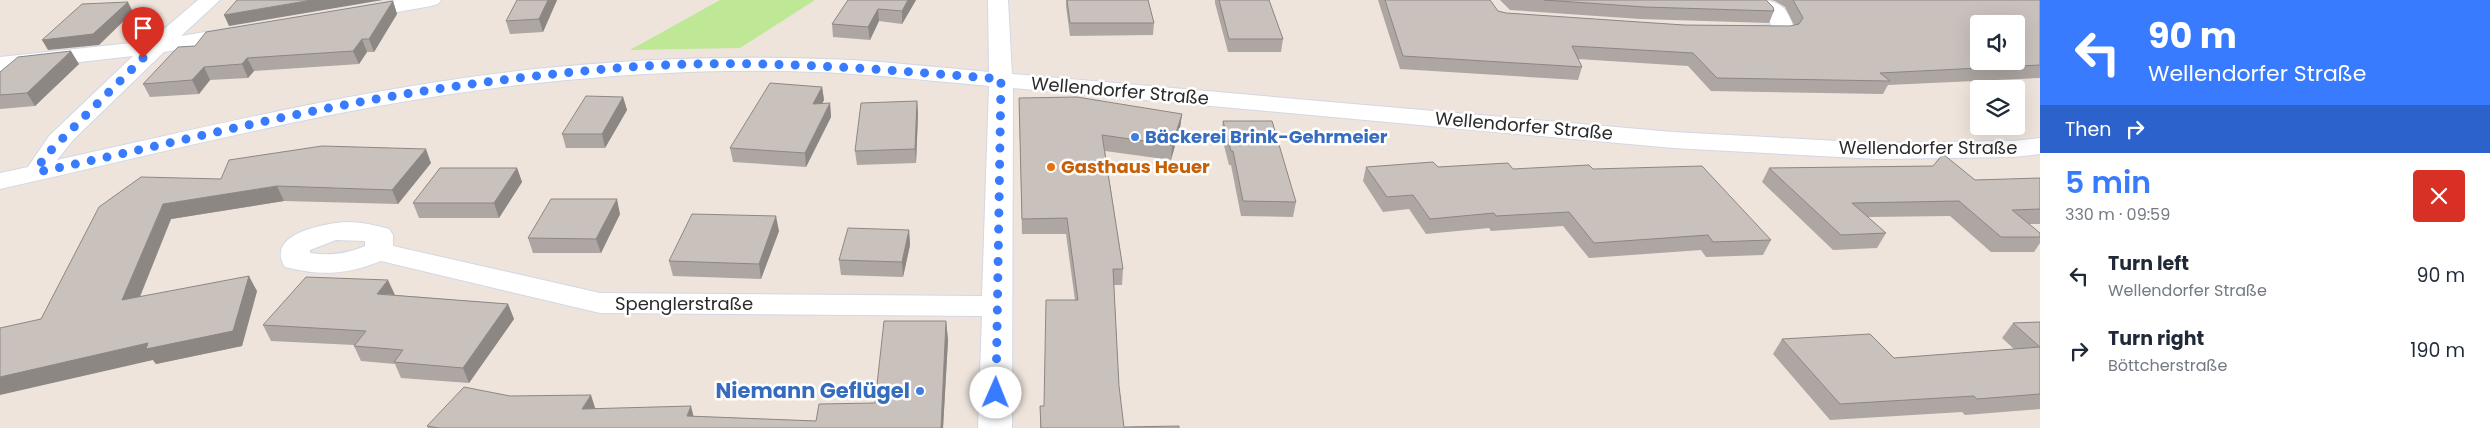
<!DOCTYPE html>
<html lang="en">
<head>
<meta charset="utf-8">
<style>
  :root { --surface:#fff; --page:#f2f2f3; --text:#1f2937; --muted:#747a83; --accent:#387bff }
  body { margin:0; font-family:Poppins,sans-serif; background:var(--page); color:var(--text); height:100vh; display:flex; flex-direction:column; font-size:19px; white-space:nowrap }
  * { box-sizing:border-box; margin:0 }
  p { font-size:16px; color:var(--muted) }
  .icon { flex:none; width:28px; height:28px; fill:none; stroke:currentColor; stroke-width:2; stroke-linecap:round; stroke-linejoin:round }
  .map { position:relative; flex:1; overflow:hidden }
  .side { display:flex; flex-direction:column; background:var(--surface); width:450px }
  .side>* { flex:none }
  .guide { background:#387bff; color:#fff; overflow:hidden }
  .fabs { position:absolute; left:1970px; top:15px; display:grid; gap:10px }
  .fabs a { display:grid; place-items:center; width:55px; height:55px; border-radius:5px; background:var(--surface); box-shadow:0 5px 20px #0002; font-size:25px }
  .pin { position:absolute; display:grid; place-items:center; width:42px; height:42px; color:#fff; margin:-51px -21px; border-radius:50% 50% 50% 0; rotate:-45deg; box-shadow:0 0 5px #0007 }
  .pin .icon { rotate:45deg }
  .me { position:absolute; width:55px; margin:-28px; rotate:1deg; stroke-linejoin:round; filter:drop-shadow(0 0 4px #0008) }
  .turn { display:flex; align-items:center; gap:18px; height:105px; padding:0 25px; font-size:22px }
  .turn .icon { width:65px; height:65px; stroke-width:2.5 }
  .turn b { display:block; font-size:35px; line-height:42px }
  .then { display:flex; align-items:center; height:48px; padding:0 25px; background:#0003; gap:10px; font-size:19px }
  .round { display:grid; place-items:center; flex:none; width:52px; height:52px; border-radius:5px; background:var(--page) }
  .overview { display:flex; align-items:center; justify-content:space-between; height:85px; padding:0 25px }
  h1 { font-size:30px; font-weight:600; line-height:38px; color:var(--accent) }
  ul { padding:0; list-style:none }
  li { display:flex; align-items:center; gap:15px; height:75px; padding:0 25px }
  li div { flex:1 }
  li b { display:block; font-size:19px }
  li em { font-style:normal }
  main { display:flex; flex:1; min-height:0 }
  .map>svg:first-child { display:block }
</style>
</head>
<body>
<main>
<div class="map">
<svg width="2040" height="428" viewBox="0 0 2040 428">
  <rect width="100%" height="100%" fill="#eee4dc"/>
  <path fill="#bee796" d="M720 0H815L740 48 630 50Z"/>
  <g fill="none" stroke-linecap="round" stroke-linejoin="round">
    <defs>
      <path id="minor" d="M198 0H220L181 36 236 27 244 28 247 33 244 38 164 52 74 139 57 160C215 125 373 86 536 69 640 58 748 55 852 60 898 63 944 68 989 72L988 0H1008L1012 74 1673 132 1877 143 2013 141 2040 138V154L2013 157 1877 159 1673 148 1013 88 1012 428H978L982 316 600 313 381 261C346 275 321 276 285 267 264 234 325 223 347 222 361 222 375 225 389 229L393 235V246L600 293 982 296 989 86C944 82 899 77 854 74 749 67 642 72 537 83 355 102 178 149 0 189V173L28 167 49 136 133 56 0 71V57L150 41ZM336 240 365 241V246C346 254 330 256 310 253V250Z
        M396 0H441L438 4 431 6 358 19 351 17 348 13 351 9Z
        M1750 0C1778 0 1786 3 1795 31L1792 36 1752 38 1744 37 1741 32 1744 27 1771 25 1769 18Z"/>
    </defs>
    <use href="#minor" stroke="#d1d8e4" stroke-width="2"/>
    <use href="#minor" fill="#fff" fill-rule="evenodd"/>
  </g>
  <path fill="#ada6a2" d="M557 0 543 32 510 34 506 21Z
    M848 0H916L902 24 879 21 870 40 833 37 832 24Z
    M1066 0H1148L1154 23 1153 35 1070 36 1066 6Z
    M1215 0H1269L1283 39 1281 52H1228L1215 3Z
    M1378 0H1490L1498 11 1506 13 1684 25 1790 26 1794 25 1785 7 1775 1 1770 0H2040V78L1888 85 1883 94 1711 91 1688 66 1578 59 1582 67 1578 80 1400 69Z
    M1500 0H1766L1774 11 1769 23 1640 19 1510 10Z
    M393 1 397 14 374 52H367L359 64 254 71 248 78 210 80 199 94 150 97 143 84 195 46Z
    M79 64 35 106 0 109V72Z
    M822 87 824 100 822 104 830 103 831 117 806 167 733 162 730 148Z
    M623 97 627 110 605 148H566L562 134Z
    M1019 98 1182 114 1180 128 1171 160 1105 151 1123 269 1122 285H1114L1119 386 1124 427 1179 428H1040V406H1044L1075 300 1066 234H1022Z
    M917 101 918 115 916 163 857 165 855 151Z
    M1223 121 1296 202 1293 217 1241 216 1231 165H1229L1221 134Z
    M431 163 398 204 284 201 171 219 140 297 257 291 242 346 156 364 153 360 41 319 221 179Z
    M1933 166 1975 180 2040 178V224H2029L2040 233V243L2034 252H1991L1950 216 1868 217 1886 233 1877 248 1833 250 1762 182 1769 168Z
    M1366 167H1438L1513 169H1593L1771 240 1763 255 1706 257 1701 250 1589 258 1563 226 1491 231 1489 228 1426 234 1409 209 1383 212 1363 181Z
    M517 168 522 182 499 218H419L413 203Z
    M620 214 601 253H533L528 238Z
    M909 230 910 245 903 277 841 275 839 260Z
    M779 231 761 279 673 276 669 261Z
    M395 295 508 304 514 319 469 383 401 378 395 364 361 361 354 346V345L271 341 263 325Z
    M946 321 948 340 943 428H428L427 426 510 396 596 409 693 416 816 421 875 403Z
    M2040 322V409L1965 415 1962 412 1830 420 1773 354 1782 339 1894 358 2014 349 2002 338 2013 323Z"/>
  <path fill="#8d8784" d="M312 0H383L229 26 224 15Z
    M548 0H557L543 32 539 19Z
    M908 0H916L902 24V11Z
    M393 1 397 14 374 52 369 39Z
    M128 2 133 12 99 45 48 50 42 40Z
    M878 9 879 21 870 40 868 27Z
    M362 39 367 52 359 64 353 51Z
    M71 51 79 64 35 106 27 93Z
    M247 58 254 71 248 78 242 64Z
    M204 67 210 80 199 94 192 80Z
    M822 87 824 100 815 117 813 104Z
    M623 97 627 110 605 148 602 134Z
    M917 101 918 115 916 163 915 149Z
    M830 103 831 117 806 167 805 153Z
    M1182 114 1180 128 1171 160 1172 145Z
    M426 149 431 163 398 204 392 190Z
    M517 168 522 182 499 218 494 203Z
    M277 186 284 201 171 219 132 316 122 300 163 204Z
    M617 199 620 214 601 253 596 239Z
    M776 216 779 231 761 279 759 264Z
    M909 230 910 245 903 277 902 262Z
    M249 276 257 291 242 346 156 364 153 360 0 395V377Z
    M388 280 395 295 377 294Z
    M508 304 514 319 469 383 463 368Z
    M946 321 948 340 943 428H941Z
    M591 395 597 414 582 409Z
    M691 406 696 426 687 416Z"/>
  <path fill="#c9c1bc" stroke="#8d8784" fill-rule="evenodd" d="M237 0H312L224 15Z
    M517 0H548L539 19 506 21Z
    M848 0H908L902 11 878 9 868 27 832 24Z
    M1067 0H1148L1154 23H1070Z
    M1219 0H1269L1283 39H1229Z
    M1385 0H1490L1498 11 1506 13 1684 25 1790 26 1799 24 1803 18 1793 0H2040V65L1880 73 1890 81 1717 78 1693 53 1572 46 1582 67 1403 56ZM1979 24H2016V61H1979Z
    M1544 0H1766L1773 7 1774 11 1645 7Z
    M393 1 369 39H362L353 51 247 58 242 64 204 67 192 80 143 84 178 47 195 46 206 32Z
    M128 2 93 34 42 40 82 4Z
    M71 51 27 93 0 95V72L18 57Z
    M770 83 822 87 813 104 830 103 805 153 730 148Z
    M586 96 623 97 602 134H562Z
    M1077 97 1182 114 1172 145 1102 135 1123 269H1113L1119 386 1124 427 1179 426V428H1041L1040 406H1044L1046 300H1078L1067 218 1022 219 1019 98Z
    M917 101 915 149 855 151 861 103Z
    M1223 121H1272L1296 202 1243 201 1233 151H1231Z
    M322 146 426 149 392 190 277 186 163 204 122 300 249 276 233 331 146 349 148 343 0 377V328L41 319 99 207 141 177 221 179 229 160Z
    M1943 154 1975 180 2040 178V209L2012 210 2040 233V237H2001L1959 201 1852 203 1886 233 1841 235 1769 168 1933 166Z
    M1433 162 1438 167 1508 163 1513 169 1589 165 1593 169 1702 166 1771 240 1713 242 1708 235 1594 243 1569 212 1496 216 1494 213 1430 219 1413 195 1387 197 1366 167Z
    M440 168H517L494 203H413Z
    M551 199H617L596 239 528 238Z
    M692 214 776 216 759 264 669 261Z
    M848 228 909 230 902 262 839 260Z
    M306 277 388 280 377 294 508 304 463 368 394 362 403 350 354 346 366 331 263 325Z
    M884 321H946L941 428H439L427 426 464 387 510 396 591 395 582 409 691 406 687 416 816 421 819 404 875 403Z
    M2040 322V347L2013 323Z
    M1870 334 1894 358 2040 347V394L1977 399 1974 396 1840 404 1782 339Z"/>
  <g fill="none" stroke-linecap="round" stroke-linejoin="round">
    <path stroke="#387bff" stroke-width="9" stroke-dasharray="0 16.2" d="M143 58 55 146 42 160 38 172C135 152 232 127 329 108 428 88 529 75 630 67 754 58 877 69 1001 79L996 393"/>
  </g>
  <g fill="#3f7fe0" stroke="#fff" stroke-width="2">
    <circle cx="1135" cy="137" r="5"/>
    <circle cx="920" cy="391" r="5"/>
  </g>
  <circle fill="#e8710a" stroke="#fff" stroke-width="2" cx="1051" cy="167" r="5"/>
  <g text-anchor="middle" stroke-width="5" stroke-linejoin="round" paint-order="stroke">
    <g font-size="18" fill="#2b2b2b" stroke="#fff">
      <text transform="translate(1120 91) rotate(5)" y="6">Wellendorfer Straße</text>
      <text transform="translate(1524 126) rotate(5)" y="6">Wellendorfer Straße</text>
      <text x="1928" y="154">Wellendorfer Straße</text>
      <text x="684" y="310">Spenglerstraße</text>
    </g>
    <g font-size="18" font-weight="bold" fill="#366cbe" stroke="#fff" text-anchor="start">
      <text x="1145" y="143">Bäckerei Brink-Gehrmeier</text>
    </g>
    <g font-size="18" font-weight="bold" fill="#c56008" stroke="#fff" text-anchor="start">
      <text x="1061" y="173">Gasthaus Heuer</text>
    </g>
    <g font-size="21" font-weight="bold" fill="#366cbe" stroke="#fff" text-anchor="end">
      <text x="910" y="398">Niemann Geflügel</text>
    </g>
  </g>
</svg>
<div class="fabs">
<a><svg class="icon" aria-label="sound" viewBox="0 0 24 24"><path d="M4 9h4l5-4v14l-5-4H4zM17 9q2 3 0 6"/></svg></a>
<a><svg class="icon" aria-label="layers" viewBox="0 0 24 24"><path d="M12 4l9 5-9 5-9-5zM3 14l9 5 9-5"/></svg></a>
</div>
<div class="pin" style="left:143px;top:58px;background:#d93025"><svg class="icon" aria-label="arrive" viewBox="0 0 24 24"><path d="M6 21V4h12l-3 4 3 4H6"/></svg></div>
<svg class="me" style="left:996px;top:393px" viewBox="-20 -20 40 40"><circle r="19" fill="#fff"/><path d="M0-13L10 11 0 6-10 11z" fill="#387bff"/></svg>
</div>
<section class="side">
<div class="guide">
<div class="turn"><svg class="icon" aria-label="left" viewBox="0 0 24 24"><path d="M17 20v-9H6M10 6l-5 5 5 5"/></svg><div><b>90 m</b>Wellendorfer Straße</div></div>
<div class="then">Then<svg class="icon" aria-label="right" viewBox="0 0 24 24"><path d="M7 20v-9h11M14 6l5 5-5 5"/></svg></div>
</div>
<div class="overview"><div><h1>5 min</h1><p>330 m · 09:59</p></div><a class="round" style="background:#d93025;color:#fff"><svg class="icon" aria-label="close" viewBox="0 0 24 24"><path d="M6 6l12 12M18 6L6 18"/></svg></a></div>
<ul>
<li><svg class="icon" aria-label="left" viewBox="0 0 24 24"><path d="M17 20v-9H6M10 6l-5 5 5 5"/></svg><div><b>Turn left</b><p>Wellendorfer Straße</p></div><em>90 m</em></li>
<li><svg class="icon" aria-label="right" viewBox="0 0 24 24"><path d="M7 20v-9h11M14 6l5 5-5 5"/></svg><div><b>Turn right</b><p>Böttcherstraße</p></div><em>190 m</em></li>
</ul>
</section>
</main>
</body>
</html>
